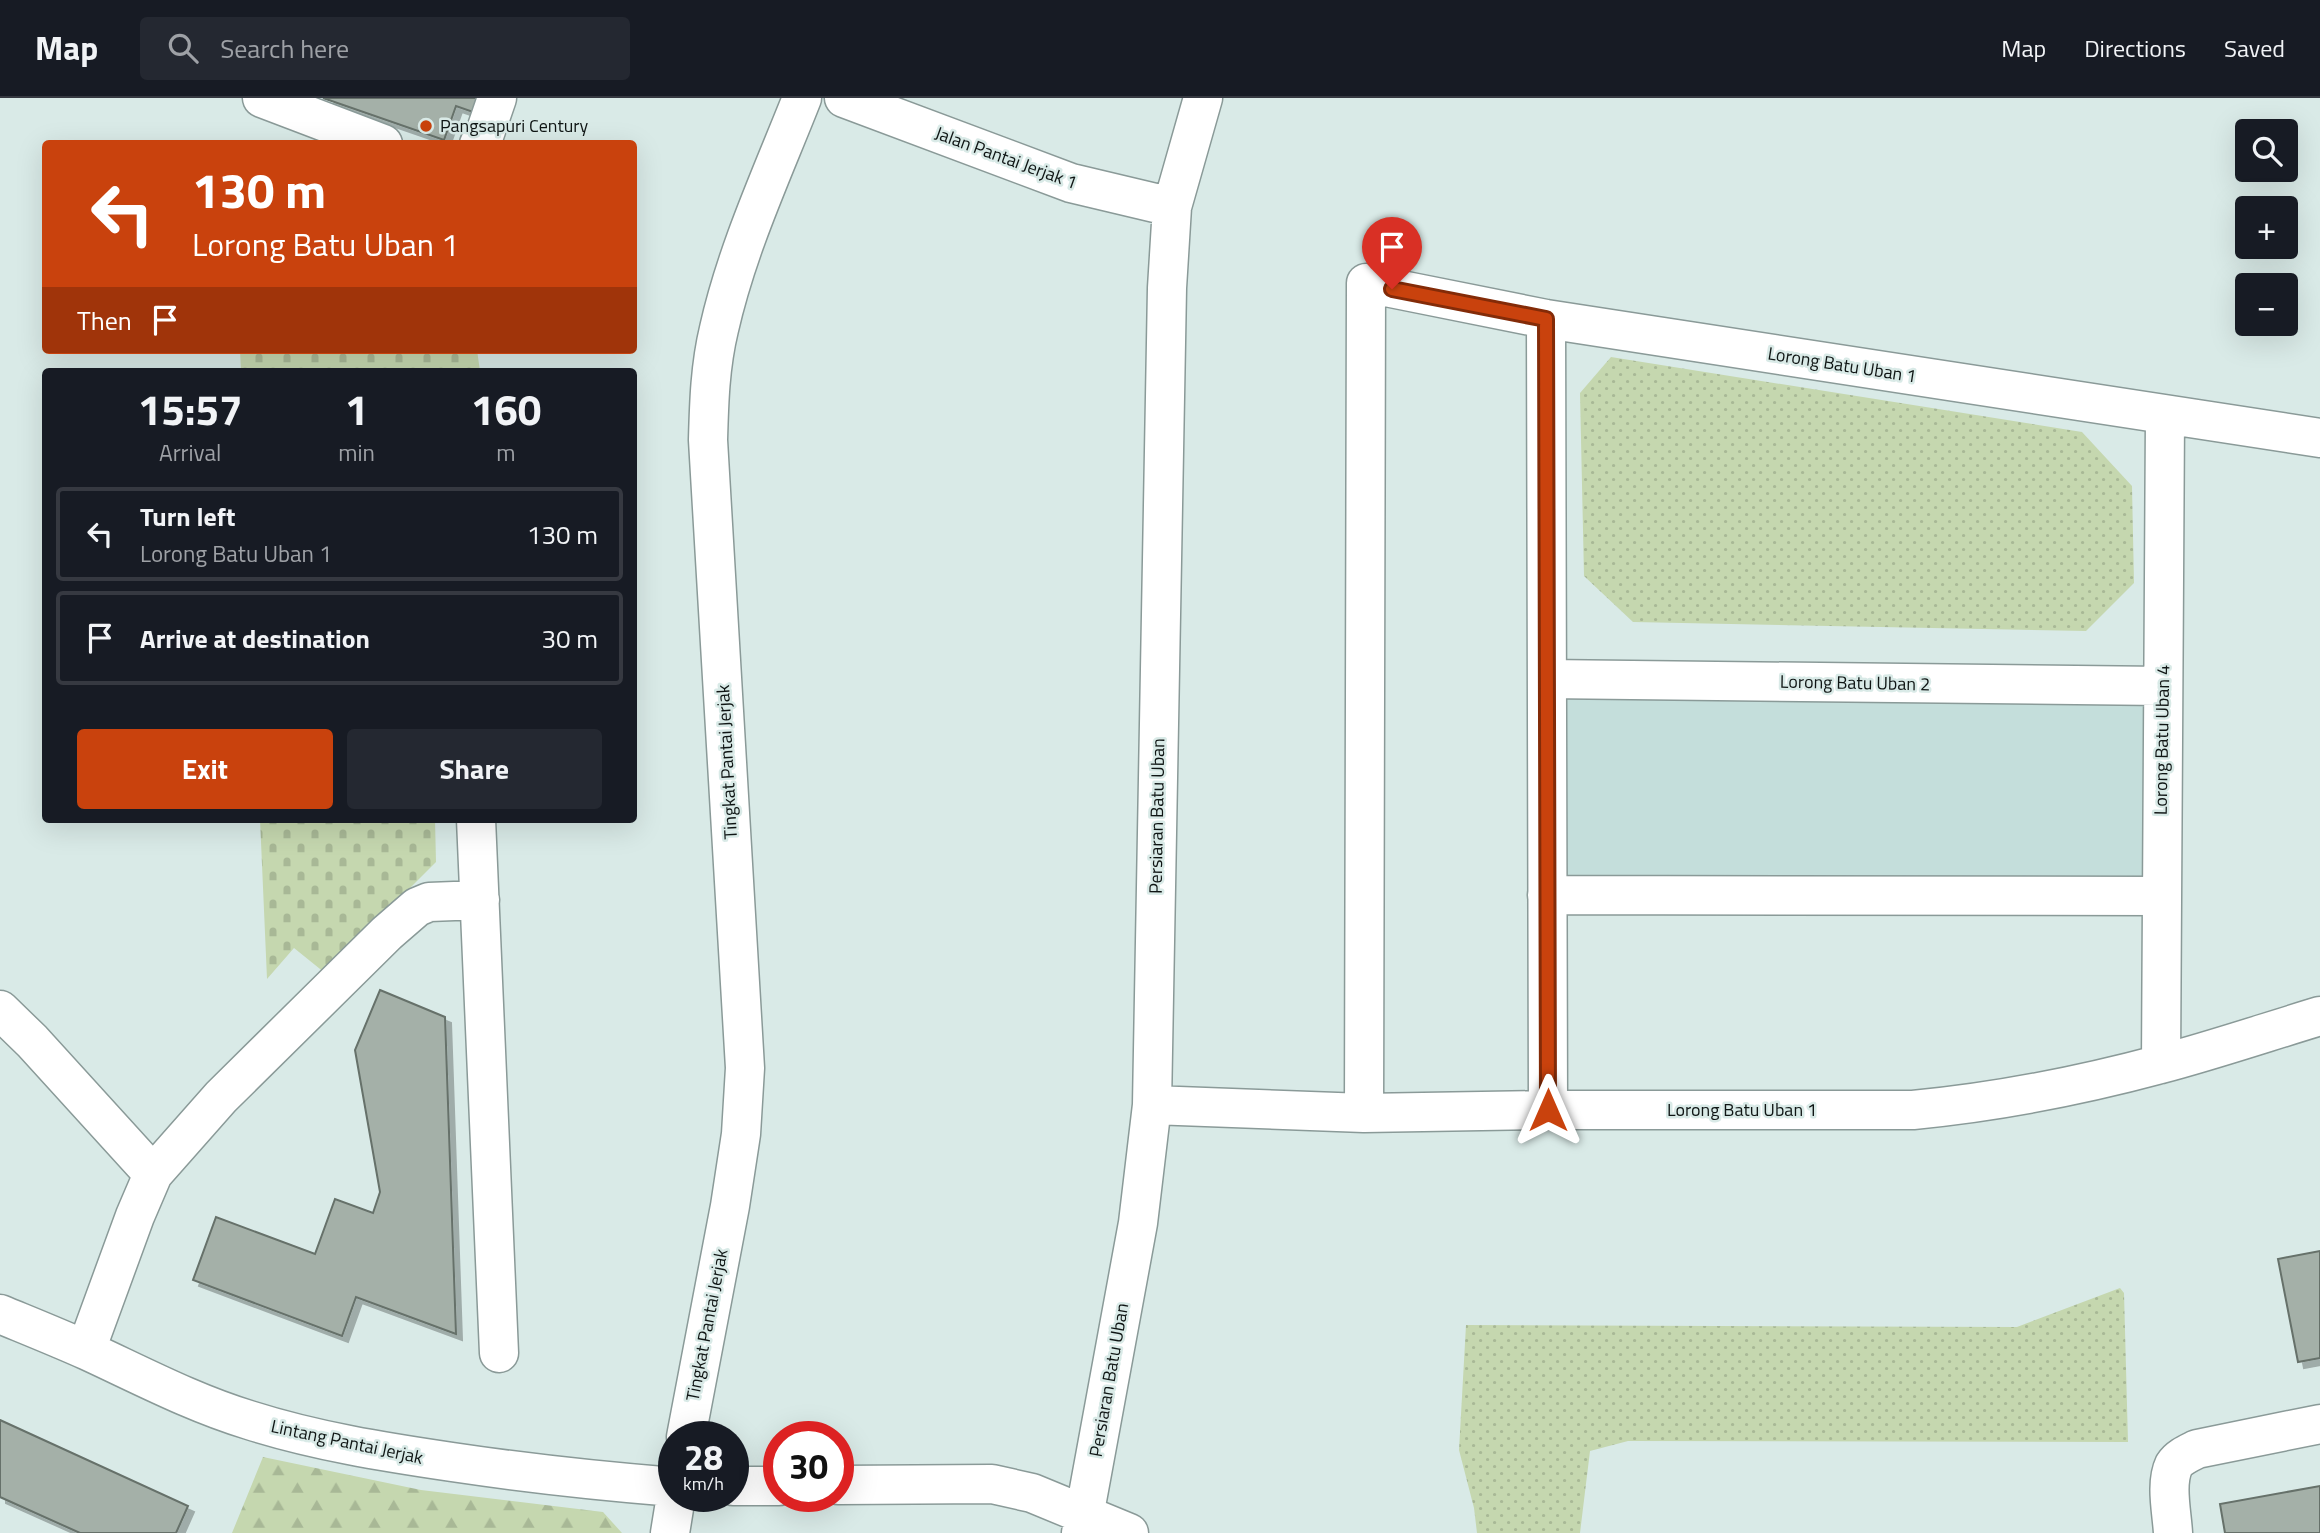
<!DOCTYPE html>
<html lang="en">
<head>
<meta charset="utf-8">
<style>
  :root { --surface:#171b24; --page:#242831; --text:#f1f3f6; --muted:#9ea1a6; --line:#363941; --accent:#c9420d }
  body { margin:0; font-family:"Titillium Web",sans-serif; background:var(--page); color:var(--text); height:100vh; display:flex; flex-direction:column; font-size:26px; white-space:nowrap }
  * { box-sizing:border-box; margin:0 }
  p { font-size:23px; color:var(--muted) }
  .icon { flex:none; width:38px; height:38px; fill:none; stroke:currentColor; stroke-width:2; stroke-linecap:round; stroke-linejoin:round }
  .map { position:relative; flex:1; overflow:hidden }
  .panel { position:absolute; left:42px; top:270px; width:595px; height:455px; display:flex; flex-direction:column; background:var(--surface); border-radius:7px; box-shadow:0 7px 28px #0002 }
  .panel>* { flex:none }
  .hud { position:absolute; left:42px; top:42px; width:595px; height:214px; border-radius:7px; box-shadow:0 7px 28px #0002; background:#c9420d; color:#fff; overflow:hidden }
  .tools { position:absolute; left:2235px; top:21px; display:grid; gap:14px }
  .tools a { display:grid; place-items:center; width:63px; height:63px; border-radius:7px; background:var(--surface); box-shadow:0 7px 28px #0002; font-size:35px }
  .speed { position:absolute; left:658px; top:1323px; display:flex; gap:14px; font-size:35px; font-weight:700; text-align:center }
  .speed>* { display:grid; place-content:center; width:91px; height:91px; border-radius:50%; background:var(--surface); box-shadow:0 7px 28px #0002; line-height:1 }
  .speed small { font-size:18px; font-weight:400 }
  .speed .limit { border:10px solid #d22; background:#fff; color:#111 }
  .pin { position:absolute; display:grid; place-items:center; width:60px; height:60px; color:#fff; margin:-72px -30px; border-radius:50% 50% 50% 0; rotate:-45deg; box-shadow:0 0 7px #0007 }
  .pin .icon { rotate:45deg }
  .me { position:absolute; width:77px; margin:-38px; rotate:0deg; stroke-linejoin:round; filter:drop-shadow(0 0 5px #0008) }
  .turn { display:flex; align-items:center; gap:24px; height:147px; padding:0 35px; font-size:32px }
  .turn .icon { width:91px; height:91px; stroke-width:2.5 }
  .turn b { display:block; font-size:49px; line-height:60px }
  .then { display:flex; align-items:center; height:66px; padding:0 35px; background:#0003; gap:14px; font-size:26px }
  .eta { display:flex; justify-content:space-evenly; align-items:center; height:119px; text-align:center }
  .eta b { font-size:42px; font-weight:700; line-height:49px }
  .button { display:flex; gap:14px; margin-top:auto; padding:14px 35px }
  .button a { flex:1; height:80px; border-radius:7px; background:var(--accent); color:#fff; font-size:28px; font-weight:700; line-height:80px; text-align:center }
  .button a+a { background:var(--page); color:var(--text) }
  ul { padding:0; list-style:none }
  li { display:flex; align-items:center; gap:21px; height:94px; margin:0 14px 10px; padding:0 21px; border:4px solid var(--line); border-radius:7px }
  li div { flex:1 }
  li b { display:block; font-size:26px }
  li em { font-style:normal }
  header { display:flex; align-items:center; gap:42px; box-sizing:border-box; height:98px; padding:0 35px; background:var(--surface); border-bottom:2px solid var(--line) }
  header strong { font-size:33px }
  nav { display:flex; gap:38px; margin-inline-start:auto; font-size:24px }
  .search { width:490px; height:63px; background:var(--page); display:flex; align-items:center; gap:18px; box-sizing:border-box; padding:0 24px; border-radius:7px; color:var(--muted); font-size:26px }
  .map>svg:first-child { display:block }
</style>
</head>
<body>
<header>
<strong>Map</strong>
<div class="search"><svg class="icon" aria-label="search" viewBox="0 0 24 24"><circle cx="10" cy="10" r="6"/><path d="M15 15l6 6"/></svg>Search here</div>
<nav><a>Map</a><a>Directions</a><a>Saved</a></nav>
</header>
<div class="map">
<svg width="2320" height="1435" viewBox="0 0 2320 1435">
  <defs>
    <pattern id="grass-dots" width="8" height="8" patternUnits="userSpaceOnUse" patternTransform="scale(1.75)"><rect width="8" height="8" fill="#c5d7af"/><path d="M2 2h.1M6 6h.1" fill="none" stroke="#a8b896" stroke-width="1.8" stroke-linecap="round"/></pattern>
    <pattern id="forest-firs" width="22" height="20" patternUnits="userSpaceOnUse" patternTransform="scale(1.75)"><rect width="22" height="20" fill="#c5d7af"/><path d="M5 1l3.5 6h-7zM16 11l3.5 6h-7z" fill="#a8b896"/></pattern>
    <pattern id="cemetery-stones" width="16" height="16" patternUnits="userSpaceOnUse" patternTransform="scale(1.75)"><rect width="16" height="16" fill="#c5d7af"/><path d="M2 7V4a2 2 0 0 1 4 0v3zM10 15v-3a2 2 0 0 1 4 0v3z" fill="#a8b896"/></pattern>
    <filter id="shadow"><feDropShadow dx="6" dy="6" stdDeviation="0" flood-color="#0004"/></filter>
  </defs>
  <rect width="100%" height="100%" fill="#d9eae7"/>
  <path fill="#c4dedb" d="M1547 581 2163 588 2161 798 1547 797Z"/>
  <path fill="url(#grass-dots)" d="M1611 259 2082 334 2132 388 2134 485 2086 533 1633 524 1584 478 1580 295Z
    M2120 1190 2124 1195 2128 1344 1628 1343 1590 1353 1580 1435H1477L1474 1410 1459 1352 1466 1227 2017 1229Z"/>
  <path fill="url(#forest-firs)" d="M263 1359 421 1392 603 1414 622 1435H232Z"/>
  <path fill="url(#cemetery-stones)" d="M240 252H477L480 273H241Z
    M260 721H435L436 764 325 875 294 850 267 881Z"/>
  <path fill="#a4b0a8" stroke="#66716a" stroke-width="2" filter="url(#shadow)" d="M323 0H477L473 14 456 8 444 42Z
    M380 892 445 919 456 1236 356 1199 342 1238 193 1182 216 1119 315 1156 335 1101 373 1115 380 1094 355 952Z
    M2320 1153V1260L2298 1264 2278 1161Z
    M0 1322 188 1408 176 1435H80L0 1399Z
    M2320 1388V1435H2225L2220 1406Z"/>
  <g fill="none" stroke-linecap="round" stroke-linejoin="round">
    <defs>
      <path id="minor" d="M262 0 383 46
        M844 0 1071 85 1172 109
        M479 46 483 41 497 0
        M1546 221 1548 1012
        M1547 581 2163 588
        M476 721 499 1255
        M1547 797 2161 798
        M0 912 32 943 153 1076
        M2161 966 2165 318
        M1152 1007 1364 1015 1548 1012H1913C1997 1004 2079 988 2161 966 2214 952 2267 934 2320 918
        M1364 1015 1366 185 1546 221 2320 340
        M0 1216C29 1228 59 1240 88 1253 142 1278 193 1305 249 1322 315 1343 384 1354 452 1364 526 1375 599 1383 674 1389
        M86 1252 135 1118 153 1076 221 999 387 835 417 809 429 804 480 802
        M686 1339 730 1108 741 1036 745 970 708 342C709 305 710 268 719 231 737 151 772 76 802 0
        M838 1387 992 1386 1032 1395 1129 1435
        M733 1388H779
        M670 1435 676 1398
        M1081 1435 1138 1125 1152 1007 1167 190 1172 109 1203 0
        M2173 1435C2172 1415 2165 1386 2174 1367 2179 1359 2189 1355 2197 1351L2320 1326"/>
    </defs>
    <use href="#minor" stroke="#8a9a98" stroke-width="41"/>
    <use href="#minor" stroke="#fff" stroke-width="38"/>
  </g>
  <g fill="none" stroke-linecap="round" stroke-linejoin="round">
    <defs>
      <path id="route" d="M1392 191 1546 221 1548 1012"/>
    </defs>
    <use href="#route" stroke="#832b08" stroke-width="18"/>
    <use href="#route" stroke="#c9420d" stroke-width="12"/>
  </g>
  <circle fill="#c9420d" stroke="#d9eae7" stroke-width="2.5" cx="426" cy="28" r="7"/>
  <g text-anchor="middle" stroke-width="5" stroke-linejoin="round" paint-order="stroke">
    <g font-size="18" fill="#0f1514" stroke="#d9eae7" text-anchor="start">
      <text x="440" y="34">Pangsapuri Century</text>
    </g>
    <g font-size="18" fill="#0f1514" stroke="#d9eae7">
      <text transform="translate(1006 60) rotate(20)" y="6">Jalan Pantai Jerjak 1</text>
      <text transform="translate(1842 267) rotate(9)" y="6">Lorong Batu Uban 1</text>
      <text transform="translate(1855 585) rotate(1)" y="6">Lorong Batu Uban 2</text>
      <text transform="translate(2162 642) rotate(-89)" y="6">Lorong Batu Uban 4</text>
      <text transform="translate(727 664) rotate(-93)" y="6">Tingkat Pantai Jerjak</text>
      <text transform="translate(1157 718) rotate(-89)" y="6">Persiaran Batu Uban</text>
      <text x="1742" y="1018">Lorong Batu Uban 1</text>
      <text transform="translate(707 1227) rotate(-79)" y="6">Tingkat Pantai Jerjak</text>
      <text transform="translate(1109 1282) rotate(-80)" y="6">Persiaran Batu Uban</text>
      <text transform="translate(347 1344) rotate(12)" y="6">Lintang Pantai Jerjak</text>
    </g>
  </g>
</svg>
<div class="tools">
<a><svg class="icon" aria-label="search" viewBox="0 0 24 24"><circle cx="10" cy="10" r="6"/><path d="M15 15l6 6"/></svg></a>
<a>+</a>
<a>−</a>
</div>
<div class="speed"><div>28<small>km/h</small></div><div class="limit">30</div></div>
<div class="pin" style="left:1392px;top:191px;background:#d93025"><svg class="icon" aria-label="arrive" viewBox="0 0 24 24"><path d="M6 21V4h12l-3 4 3 4H6"/></svg></div>
<svg class="me" style="left:1548px;top:1012px" viewBox="-20 -20 40 40"><path d="M0-17L14 15 0 8-14 15z" fill="#c9420d" stroke="#fff" stroke-width="4"/></svg>
<div class="hud">
<div class="turn"><svg class="icon" aria-label="left" viewBox="0 0 24 24"><path d="M17 20v-9H6M10 6l-5 5 5 5"/></svg><div><b>130 m</b>Lorong Batu Uban 1</div></div>
<div class="then">Then<svg class="icon" aria-label="arrive" viewBox="0 0 24 24"><path d="M6 21V4h12l-3 4 3 4H6"/></svg></div>
</div>
<section class="panel">
<div class="eta">
<div><b>15:57</b><p>Arrival</p></div>
<div><b>1</b><p>min</p></div>
<div><b>160</b><p>m</p></div>
</div>
<ul>
<li><svg class="icon" aria-label="left" viewBox="0 0 24 24"><path d="M17 20v-9H6M10 6l-5 5 5 5"/></svg><div><b>Turn left</b><p>Lorong Batu Uban 1</p></div><em>130 m</em></li>
<li><svg class="icon" aria-label="arrive" viewBox="0 0 24 24"><path d="M6 21V4h12l-3 4 3 4H6"/></svg><div><b>Arrive at destination</b></div><em>30 m</em></li>
</ul>
<div class="button"><a>Exit</a><a>Share</a></div>
</section>
</div>
</body>
</html>
